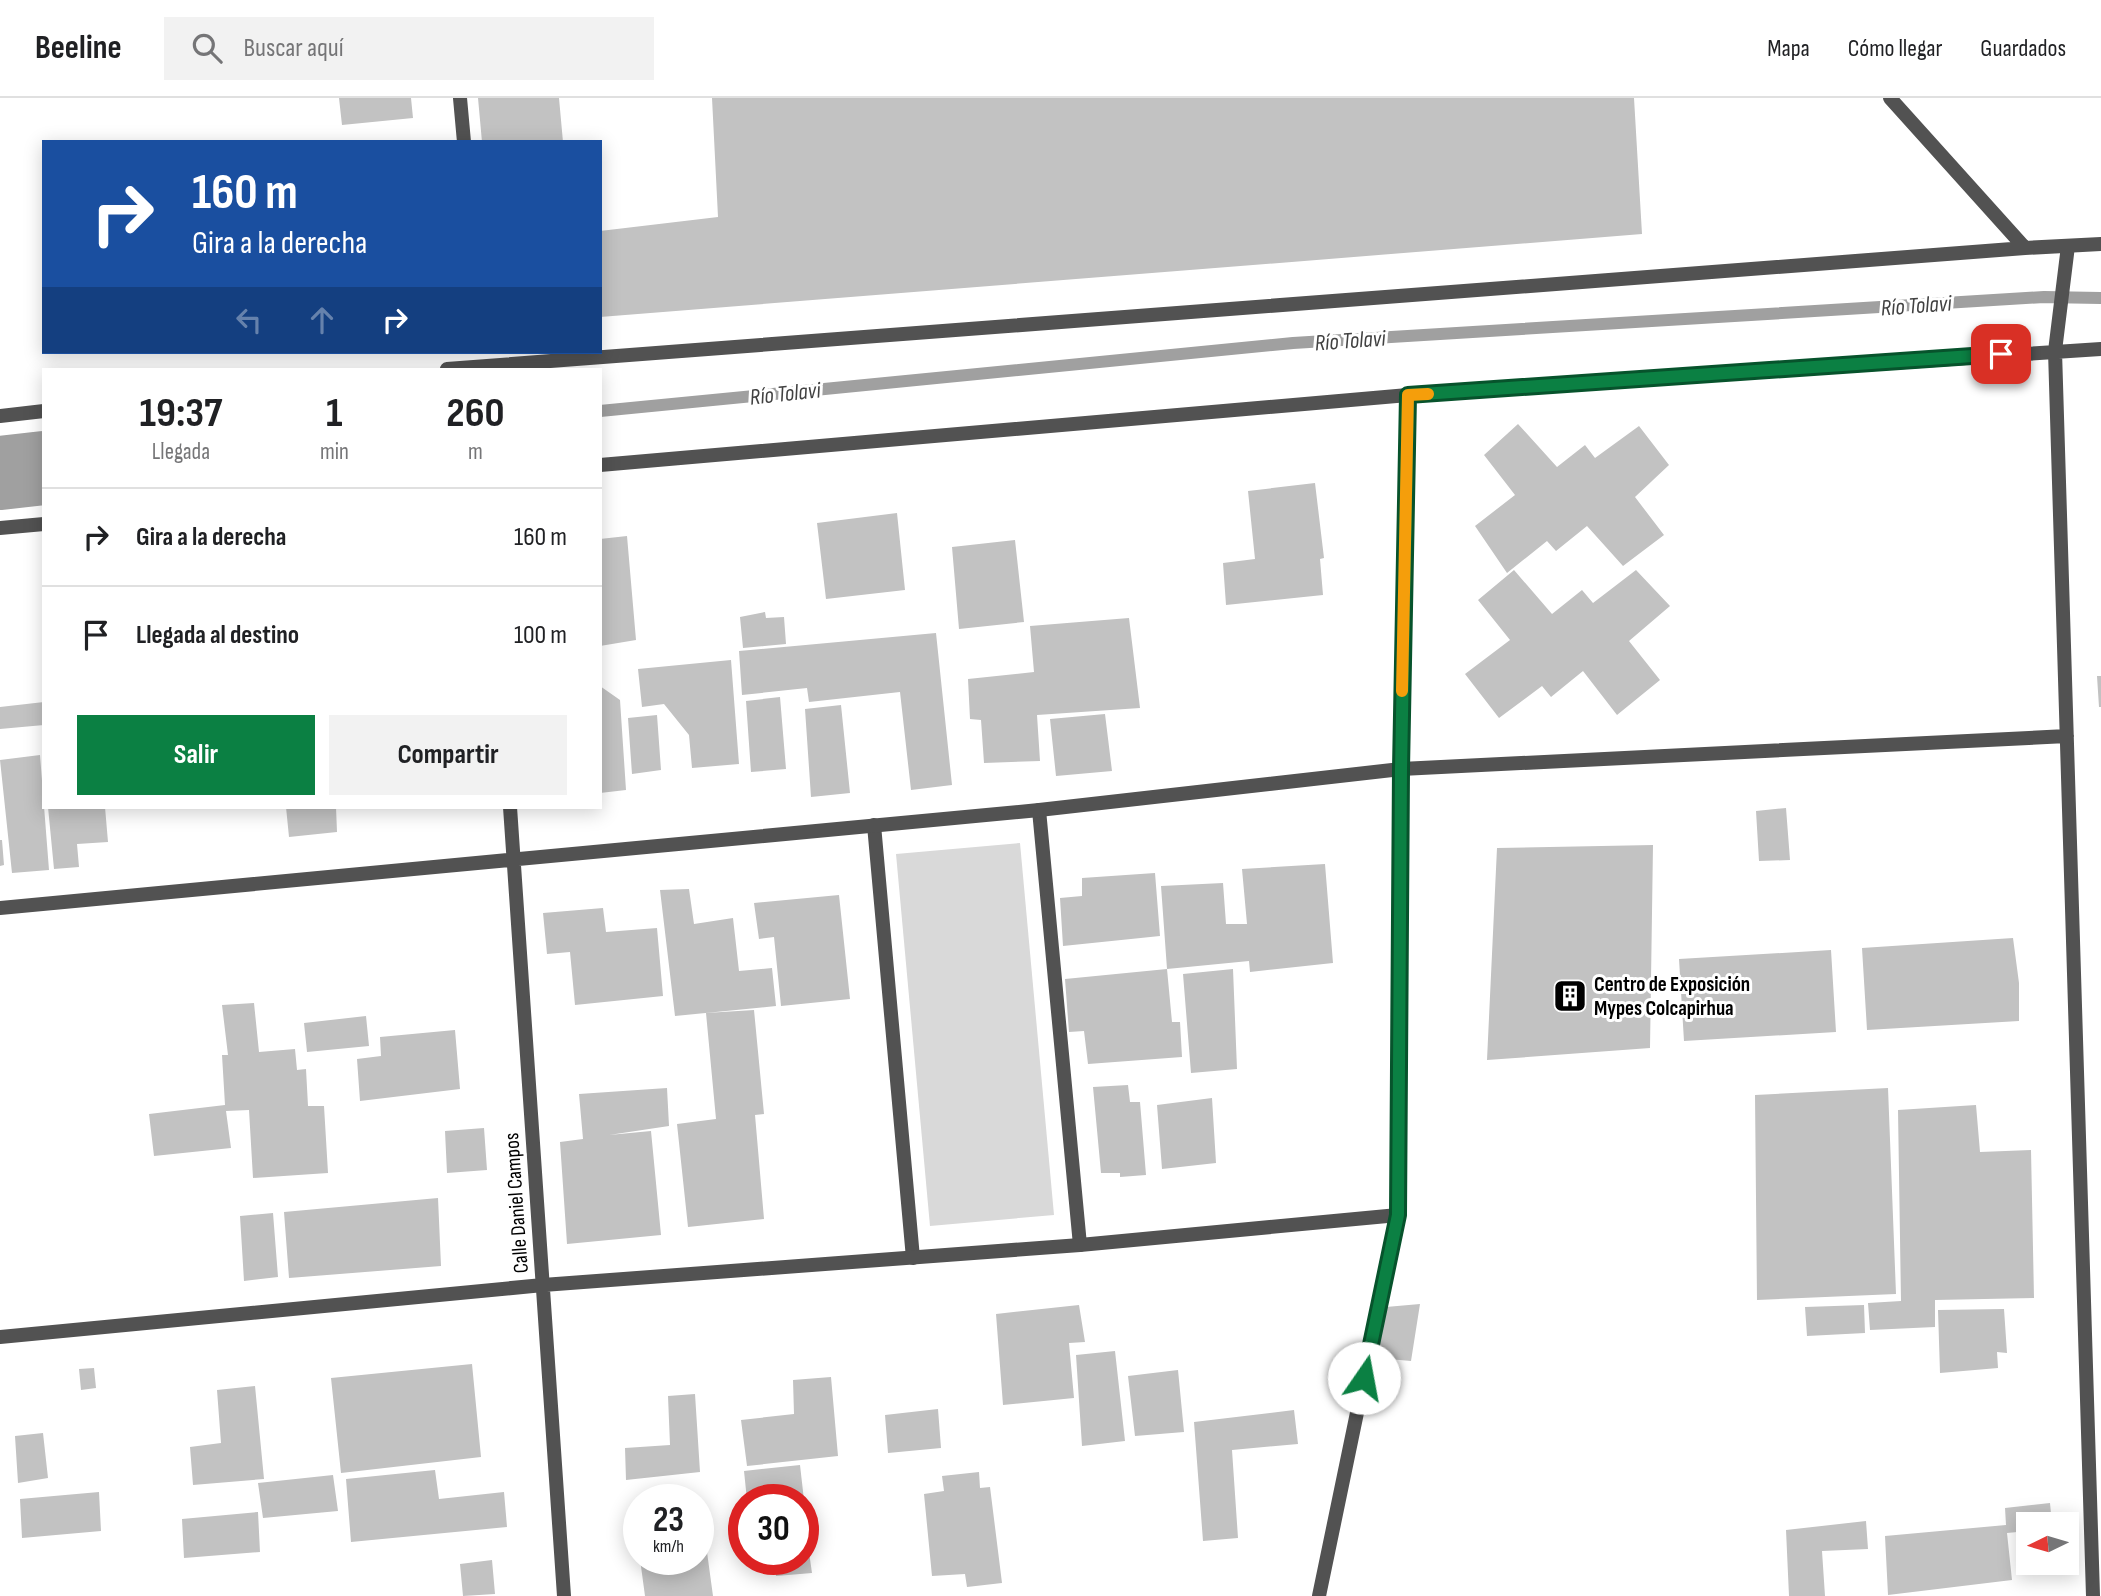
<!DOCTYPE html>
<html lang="es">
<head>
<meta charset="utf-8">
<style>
  :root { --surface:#fff; --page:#f2f2f2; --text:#202124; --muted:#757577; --line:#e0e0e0; --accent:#0b8043 }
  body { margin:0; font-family:"Sofia Sans Condensed",sans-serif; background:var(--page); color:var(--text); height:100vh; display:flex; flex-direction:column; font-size:26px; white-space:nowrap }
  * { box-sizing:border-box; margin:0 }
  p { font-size:23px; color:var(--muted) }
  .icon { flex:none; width:38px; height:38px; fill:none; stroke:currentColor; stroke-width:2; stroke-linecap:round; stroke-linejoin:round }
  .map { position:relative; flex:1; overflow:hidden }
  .panel { position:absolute; left:42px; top:270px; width:560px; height:441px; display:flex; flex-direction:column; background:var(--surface); border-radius:0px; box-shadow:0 4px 18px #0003 }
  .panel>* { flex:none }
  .guide { position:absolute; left:42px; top:42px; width:560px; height:214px; border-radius:0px; box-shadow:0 4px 18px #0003; background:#1a4fa0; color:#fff; overflow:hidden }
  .needle { width:46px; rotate:265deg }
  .fabs { position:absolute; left:2016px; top:1414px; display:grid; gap:14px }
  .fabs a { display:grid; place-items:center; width:63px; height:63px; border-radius:0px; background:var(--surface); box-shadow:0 4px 18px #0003; font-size:35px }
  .speed { position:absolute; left:623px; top:1386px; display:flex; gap:14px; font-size:35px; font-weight:700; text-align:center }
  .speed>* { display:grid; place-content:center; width:91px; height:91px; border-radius:50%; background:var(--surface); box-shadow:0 4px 18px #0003; line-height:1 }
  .speed small { font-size:18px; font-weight:400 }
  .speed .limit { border:10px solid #d22; background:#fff; color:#111 }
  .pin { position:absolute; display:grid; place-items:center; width:60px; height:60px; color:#fff; margin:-30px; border-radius:14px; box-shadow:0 4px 10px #0006 }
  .me { position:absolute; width:77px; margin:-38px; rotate:12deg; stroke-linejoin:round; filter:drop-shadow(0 0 5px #0008) }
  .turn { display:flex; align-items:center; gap:24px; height:147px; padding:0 35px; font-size:32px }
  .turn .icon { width:91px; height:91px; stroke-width:2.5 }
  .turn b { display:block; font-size:49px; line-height:60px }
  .lanes { display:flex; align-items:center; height:66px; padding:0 35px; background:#0003; justify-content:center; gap:35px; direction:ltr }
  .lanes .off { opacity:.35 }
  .eta { display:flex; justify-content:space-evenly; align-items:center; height:119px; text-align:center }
  .eta b { font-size:42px; font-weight:700; line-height:49px }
  .button { display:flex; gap:14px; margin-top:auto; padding:14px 35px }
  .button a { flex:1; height:80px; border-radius:0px; background:var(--accent); color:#fff; font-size:28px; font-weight:700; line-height:80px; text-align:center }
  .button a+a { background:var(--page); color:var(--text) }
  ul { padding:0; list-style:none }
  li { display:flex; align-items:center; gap:21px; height:98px; padding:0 35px; border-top:2px solid var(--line) }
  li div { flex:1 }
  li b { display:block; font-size:26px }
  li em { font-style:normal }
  header { display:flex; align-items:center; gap:42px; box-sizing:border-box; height:98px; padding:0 35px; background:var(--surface); border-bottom:2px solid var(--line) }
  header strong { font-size:33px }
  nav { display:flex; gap:38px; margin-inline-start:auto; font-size:24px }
  .search { width:490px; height:63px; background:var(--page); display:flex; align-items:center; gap:18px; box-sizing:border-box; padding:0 24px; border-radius:0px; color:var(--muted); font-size:26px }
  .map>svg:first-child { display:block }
</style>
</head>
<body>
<header>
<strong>Beeline</strong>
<div class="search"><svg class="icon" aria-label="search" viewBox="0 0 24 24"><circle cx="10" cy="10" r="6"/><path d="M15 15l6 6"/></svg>Buscar aquí</div>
<nav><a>Mapa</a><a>Cómo llegar</a><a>Guardados</a></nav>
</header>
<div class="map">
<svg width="2101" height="1498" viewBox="0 0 2101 1498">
  <rect width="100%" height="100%" fill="#fff"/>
  <path fill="#d9d9d9" d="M1020 745 1054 1117 930 1128 896 756Z"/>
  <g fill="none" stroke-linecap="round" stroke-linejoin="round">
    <path stroke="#a0a0a0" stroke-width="12" d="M600 313 1293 245 2044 199 2101 200"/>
    <path stroke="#a0a0a0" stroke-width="74" d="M0 375 44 370"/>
  </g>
  <path fill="#c2c2c2" d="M339 0H411L413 20 342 27Z
    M478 0H559L563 44H482Z
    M712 0H1634L1642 136 600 219V133L718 119Z
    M1518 326 1557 369 1585 347 1595 360 1639 328 1669 367 1635 399 1664 437 1623 468 1587 428 1556 453 1547 443 1507 475 1475 428 1515 397 1484 357Z
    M1315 385 1324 460 1320 461 1323 497 1226 507 1223 465 1255 461 1248 393Z
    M897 415 905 492 826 501 817 425Z
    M627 438 636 542 600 548V441Z
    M1015 442 1024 524 959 531 952 449Z
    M1514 472 1552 516 1582 492 1593 505 1636 472 1670 508 1629 543 1660 582 1617 617 1583 573 1551 599 1542 588 1499 620 1465 576 1510 542 1478 502Z
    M765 514 766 520 784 519 786 546 743 550 740 519Z
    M1129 520 1140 610 1037 617 1040 663 984 665 981 622 970 621 968 581 1034 574 1030 528Z
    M936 535 952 687 911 692 900 594 809 604 807 590 742 597 739 553Z
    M731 562 739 666 692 670 689 637 664 606 642 609 638 571Z
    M2097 578H2101V609H2099Z
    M600 588 620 602 626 692 600 695Z
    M780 599 786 671 751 674 746 603Z
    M44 604V627L0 631V609Z
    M841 607 850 695 811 699 805 611Z
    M1105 616 1112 673 1056 678 1050 621Z
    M657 617 661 672 632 676 628 620Z
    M40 657 49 772 12 775 0 662Z
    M48 709H105L108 744 77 746 79 769 54 771Z
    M286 709H336L337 734 289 739Z
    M1786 710 1790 762 1759 763 1756 713Z
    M0 742H2L4 767 0 768Z
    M1653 747 1650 950 1487 962 1497 750Z
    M1325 766 1333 865 1250 874 1249 863 1167 871 1172 924H1180L1182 959 1088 966 1084 933 1069 934 1065 881 1167 871 1161 788 1223 785 1226 826H1247L1242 771Z
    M1155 775 1160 838 1063 848 1060 800 1082 798V780Z
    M689 791 694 826 733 820 739 873 772 870 776 908 675 918 660 792Z
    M839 797 850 901 781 908 774 839 759 841 754 805Z
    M603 810 606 834 657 830 663 898 575 907 570 854 547 856 543 815Z
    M2013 840 2019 885V923L1867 932 1862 850Z
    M1831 852 1836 934 1684 943 1679 861Z
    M1233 871 1237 971 1191 975 1183 876Z
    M254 905 259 954 295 951 297 972 306 971 308 1008H324L328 1075 253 1080 249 1012 226 1013 231 1050 154 1058 149 1016 225 1007 222 957H228L222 907Z
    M754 912 764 1016 755 1017 764 1121 688 1129 677 1026 716 1021 706 915Z
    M366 918 369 948 307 954 304 925Z
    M455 932 460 991 360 1003 357 961 381 958 380 939Z
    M1128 987 1130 1004H1140L1146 1077 1120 1079V1075H1101L1093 989Z
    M667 990 669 1028 609 1037 651 1033 661 1137 567 1146 560 1044 583 1041 579 996Z
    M1888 990 1896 1196 1757 1202 1755 997Z
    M1212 1000 1216 1065 1162 1071 1157 1007Z
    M1976 1007 1980 1054 2031 1052 2034 1200 1935 1202V1229L1870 1232 1868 1205 1901 1203 1898 1012Z
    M484 1030 487 1072 447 1075 445 1033Z
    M438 1100 441 1168 289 1180 284 1114Z
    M273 1115 278 1179 244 1183 240 1118Z
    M1420 1206 1411 1263 1377 1260 1386 1209Z
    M1079 1207 1085 1244 1069 1245 1074 1300 1003 1307 996 1216Z
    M1864 1207 1865 1235 1807 1238 1805 1209Z
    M2004 1211 2007 1255 1997 1254 1998 1270 1940 1275 1938 1212Z
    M1115 1253 1125 1343 1082 1348 1076 1257Z
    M472 1266 481 1359 341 1375 331 1280Z
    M94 1270 96 1290 81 1292 79 1271Z
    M1178 1272 1184 1334 1135 1338 1128 1278Z
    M831 1279 838 1358 747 1368 741 1322 794 1316 793 1282Z
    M255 1288 264 1381 193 1387 190 1349 221 1345 217 1292Z
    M695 1296 700 1374 626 1382 625 1350 670 1347 668 1298Z
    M938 1311 941 1350 888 1355 885 1317Z
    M1294 1312 1298 1346 1232 1352 1238 1440 1203 1443 1194 1324Z
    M43 1335 48 1380 18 1385 15 1338Z
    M800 1367 804 1402H747L744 1373Z
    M435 1372 439 1401 504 1394 507 1429 351 1444 346 1381Z
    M979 1374 980 1390 990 1389 1002 1485 967 1489 965 1476 932 1478 924 1396 944 1393 942 1378Z
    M333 1377 338 1413 263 1420 258 1385Z
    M99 1394 101 1433 22 1440 20 1401Z
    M2050 1405 2052 1426H2028V1433L2007 1435 2012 1482 1888 1497 1885 1438 2006 1427 2005 1410Z
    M803 1412 812 1475 776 1478 774 1461H803Z
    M258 1414 260 1454 184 1460 182 1421Z
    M1866 1423 1868 1451 1822 1453 1825 1498H1789L1786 1432Z
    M707 1454 713 1498H645L640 1461H698V1455Z
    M492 1462 495 1496 463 1498 460 1466Z"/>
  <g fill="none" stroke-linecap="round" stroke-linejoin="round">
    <path stroke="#525252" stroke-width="14" d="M1039 712 1080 1147
      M874 727 913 1160"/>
    <path stroke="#525252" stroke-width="14" d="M460 0 464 44
      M1890 0 2025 150
      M2068 148 2055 253 2093 1498
      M447 271 2025 150 2101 146
      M0 318 44 313
      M600 367 1408 297 2101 251
      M0 430 44 426
      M510 709 564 1498
      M0 810 1039 712 1401 671 2067 638
      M0 1239 543 1187 1080 1147 1398 1117
      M1319 1498 1398 1117 1401 671 1408 297"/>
  </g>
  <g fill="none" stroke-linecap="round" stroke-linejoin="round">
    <defs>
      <path id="route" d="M1364 1280 1398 1117 1401 671 1408 297 2001 256"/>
    </defs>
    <use href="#route" stroke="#07532c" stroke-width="18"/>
    <use href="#route" stroke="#0b8043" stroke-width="12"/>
    <path stroke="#f59e0b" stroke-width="12" d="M1402 593 1408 297 1428 296"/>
  </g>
  <defs>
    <symbol id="building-square" viewBox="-11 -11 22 22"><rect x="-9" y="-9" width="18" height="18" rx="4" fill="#000" stroke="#fff"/><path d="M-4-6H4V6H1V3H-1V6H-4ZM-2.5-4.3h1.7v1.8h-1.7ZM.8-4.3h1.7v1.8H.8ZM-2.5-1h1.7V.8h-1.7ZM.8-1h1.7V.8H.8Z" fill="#fff"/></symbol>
  </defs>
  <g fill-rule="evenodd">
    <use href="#building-square" x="1551" y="879" width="38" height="38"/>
  </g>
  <g text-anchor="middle" stroke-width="6" stroke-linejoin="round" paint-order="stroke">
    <g font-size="21" font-weight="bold" fill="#000" stroke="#fff" text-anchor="start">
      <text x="1594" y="893">Centro de Exposición<tspan x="1594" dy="24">Mypes Colcapirhua</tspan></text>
    </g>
    <g font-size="21" fill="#000" stroke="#fff">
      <text transform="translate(516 1105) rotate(-94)" y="7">Calle Daniel Campos</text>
    </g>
    <g font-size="23" font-style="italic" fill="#414141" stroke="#fff">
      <text transform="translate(1916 207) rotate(-4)" y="8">Río Tolavi</text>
      <text transform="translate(1350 242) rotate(-4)" y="8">Río Tolavi</text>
      <text transform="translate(785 295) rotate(-6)" y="8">Río Tolavi</text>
    </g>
  </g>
</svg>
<div class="fabs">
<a><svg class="needle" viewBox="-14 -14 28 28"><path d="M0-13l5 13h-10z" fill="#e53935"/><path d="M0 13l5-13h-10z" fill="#757577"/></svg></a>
</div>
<div class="speed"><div>23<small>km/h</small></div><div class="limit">30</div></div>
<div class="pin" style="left:2001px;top:256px;background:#d93025"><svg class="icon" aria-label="arrive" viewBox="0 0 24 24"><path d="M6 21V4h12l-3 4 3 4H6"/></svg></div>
<svg class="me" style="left:1364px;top:1280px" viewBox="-20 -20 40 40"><circle r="19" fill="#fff"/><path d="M0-13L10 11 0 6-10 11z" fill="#0b8043"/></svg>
<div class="guide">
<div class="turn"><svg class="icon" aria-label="right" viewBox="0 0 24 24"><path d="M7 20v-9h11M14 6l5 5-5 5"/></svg><div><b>160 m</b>Gira a la derecha</div></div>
<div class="lanes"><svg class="icon off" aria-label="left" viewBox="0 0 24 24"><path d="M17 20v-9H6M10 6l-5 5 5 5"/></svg><svg class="icon off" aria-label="ahead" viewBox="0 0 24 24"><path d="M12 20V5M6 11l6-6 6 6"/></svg><svg class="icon" aria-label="right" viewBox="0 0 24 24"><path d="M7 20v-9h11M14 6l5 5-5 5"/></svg></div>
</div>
<section class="panel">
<div class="eta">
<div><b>19:37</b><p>Llegada</p></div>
<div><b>1</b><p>min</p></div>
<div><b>260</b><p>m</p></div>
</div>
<ul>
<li><svg class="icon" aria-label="right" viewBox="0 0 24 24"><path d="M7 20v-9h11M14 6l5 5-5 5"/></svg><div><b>Gira a la derecha</b></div><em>160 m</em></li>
<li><svg class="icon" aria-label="arrive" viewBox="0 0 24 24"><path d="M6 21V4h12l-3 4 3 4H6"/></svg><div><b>Llegada al destino</b></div><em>100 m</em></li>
</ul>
<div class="button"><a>Salir</a><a>Compartir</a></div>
</section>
</div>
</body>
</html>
